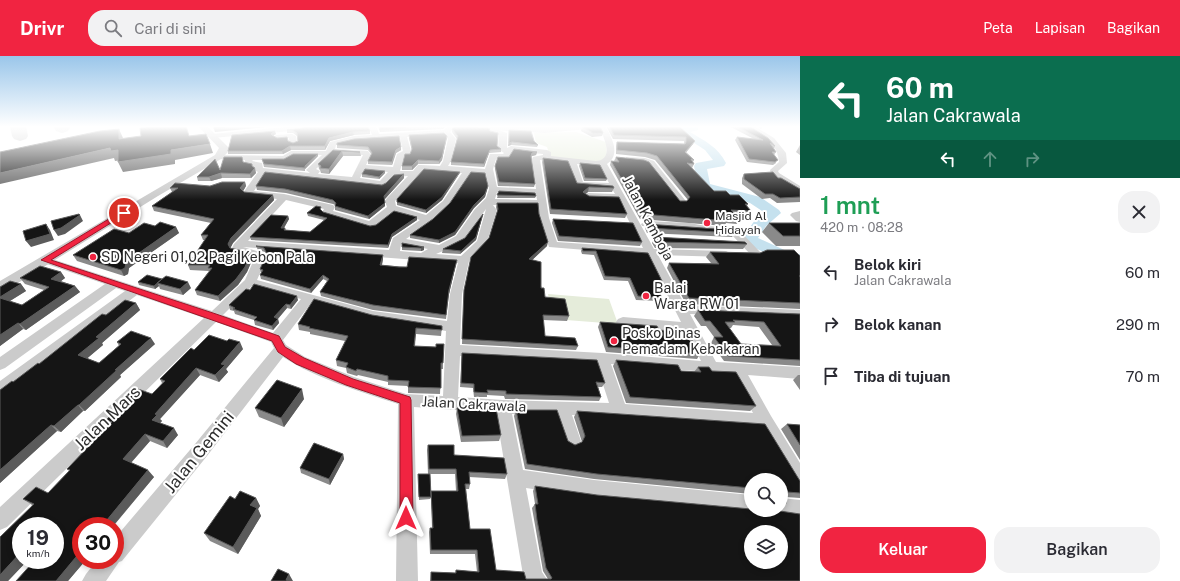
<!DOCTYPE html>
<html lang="id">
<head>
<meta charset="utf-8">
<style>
  :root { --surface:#fff; --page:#f2f2f3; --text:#2b2b33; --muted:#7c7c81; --accent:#f12441 }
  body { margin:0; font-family:"Public Sans",sans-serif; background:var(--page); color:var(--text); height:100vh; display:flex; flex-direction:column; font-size:15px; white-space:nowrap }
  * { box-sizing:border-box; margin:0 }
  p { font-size:13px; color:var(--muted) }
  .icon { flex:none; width:22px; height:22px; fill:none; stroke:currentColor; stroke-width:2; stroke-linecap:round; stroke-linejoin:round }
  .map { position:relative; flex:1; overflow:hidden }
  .side { display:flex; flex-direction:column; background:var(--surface); width:380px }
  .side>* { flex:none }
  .top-card { background:#0b6e4f; color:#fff; overflow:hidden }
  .fabs { position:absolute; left:744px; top:417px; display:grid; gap:8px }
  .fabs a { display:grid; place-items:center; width:44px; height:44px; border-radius:50%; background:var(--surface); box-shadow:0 2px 6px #0003; font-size:20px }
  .speed { position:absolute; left:12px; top:461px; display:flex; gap:8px; font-size:20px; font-weight:700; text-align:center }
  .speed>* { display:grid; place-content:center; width:52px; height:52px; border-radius:50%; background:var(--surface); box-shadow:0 2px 6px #0003; line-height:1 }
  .speed small { font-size:10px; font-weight:400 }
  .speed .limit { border:6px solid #d22; background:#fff; color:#111 }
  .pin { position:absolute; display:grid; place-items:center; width:34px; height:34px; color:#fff; margin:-17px; border:2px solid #fff; border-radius:50%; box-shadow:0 1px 4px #0007 }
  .me { position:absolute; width:44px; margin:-22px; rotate:0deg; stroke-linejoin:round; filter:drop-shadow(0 0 3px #0008) }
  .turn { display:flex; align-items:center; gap:14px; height:84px; padding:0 20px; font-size:18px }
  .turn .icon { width:52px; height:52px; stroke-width:2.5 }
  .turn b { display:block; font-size:28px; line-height:34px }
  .lanes { display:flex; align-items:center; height:38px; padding:0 20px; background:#0003; justify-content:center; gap:20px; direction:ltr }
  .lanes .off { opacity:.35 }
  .round { display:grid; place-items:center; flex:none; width:42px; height:42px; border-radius:16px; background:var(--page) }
  .head { display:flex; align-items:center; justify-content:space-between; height:68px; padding:0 20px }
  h1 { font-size:24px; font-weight:600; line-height:30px; color:#1e9e55 }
  .cta { display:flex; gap:8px; margin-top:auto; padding:8px 20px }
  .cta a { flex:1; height:46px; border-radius:16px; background:var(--accent); color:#fff; font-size:16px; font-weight:600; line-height:46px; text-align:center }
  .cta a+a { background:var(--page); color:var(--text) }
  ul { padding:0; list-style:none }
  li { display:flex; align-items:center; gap:12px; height:52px; padding:0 20px }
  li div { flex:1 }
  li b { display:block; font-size:15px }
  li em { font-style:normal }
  header { display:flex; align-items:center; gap:24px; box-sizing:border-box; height:56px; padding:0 20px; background:var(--accent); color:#fff }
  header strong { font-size:19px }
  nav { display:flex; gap:22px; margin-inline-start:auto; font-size:14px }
  .search { width:280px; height:36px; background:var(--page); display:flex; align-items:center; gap:10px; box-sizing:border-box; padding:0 14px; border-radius:16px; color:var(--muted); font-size:15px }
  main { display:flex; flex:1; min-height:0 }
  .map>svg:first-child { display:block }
</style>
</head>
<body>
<header>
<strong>Drivr</strong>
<div class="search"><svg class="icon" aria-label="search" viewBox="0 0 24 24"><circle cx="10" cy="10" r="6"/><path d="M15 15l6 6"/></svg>Cari di sini</div>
<nav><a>Peta</a><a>Lapisan</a><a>Bagikan</a></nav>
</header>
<main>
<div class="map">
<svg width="800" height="525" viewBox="0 0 800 525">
  <rect width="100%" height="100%" fill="#fff"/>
  <path fill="#e5ecda" d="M576 76 606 86 607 103 592 106 548 101V94L547 91 536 87 534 77Z
    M548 238 609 243 618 268 553 263Z"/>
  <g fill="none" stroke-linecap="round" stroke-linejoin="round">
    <path fill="#c5e1ee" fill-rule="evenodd" d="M688 70H698V74L690 76C705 85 718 91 726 107L724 110 707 113 710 128 760 141 779 154 781 157 766 170 758 182 791 197 800 198V208L781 204 744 187 741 184 755 164 765 157 750 147 699 133 698 130 694 110 696 107 713 104 705 94 676 75 677 73Z"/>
    <path fill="#c1c1c1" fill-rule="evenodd" d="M10 70H26L28 80 26 83 20 85 14 83 12 80Z
      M53 70H69L70 72 68 75 62 77 56 75Z"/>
    <path fill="#cbcbcb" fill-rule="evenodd" d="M297 70H304L306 72 302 74 212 82 208 80 212 78Z
      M369 70H376L379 78 444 74 448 70H456L450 76 456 83 451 105 448 110 485 113 490 98H503L504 97 498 93 499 79 490 76 492 70H498V74L507 77V92L511 90 547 94 551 96V100L596 105C615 104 604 80 598 70H605C612 81 621 99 607 108L654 193 726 195 732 198 726 201 658 199 685 249 800 254V262L690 258 716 306 800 311V323L748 319 771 360 800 407V432L794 429 760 372 572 359 581 385 579 390 573 393 567 390 556 358H512L523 414 594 424 751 439V454H758L751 457 594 442 526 432 542 516 548 525H524L496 357 414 351 418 525H396L398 348C359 335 317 323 283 301L207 400 122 505 119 506 106 525H82L86 518 97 504H115V482L195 388 274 292 271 286 216 266 7 471 0 474V451L204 262 137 239 5 337 0 339V325L125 235 116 232 5 312 0 314V301L105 228 41 206 39 204 41 202H49L212 255 245 224 255 201 232 196 231 194 234 188 277 143 245 139 243 137 258 116 254 114 255 111 245 109V104L218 103H215V99L283 100 291 95H326L330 86 354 80 372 79ZM444 78 448 83 443 105 440 110 421 109H418L413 115H400L404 100H409L411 95 407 81ZM400 81 403 95 397 98 393 111 366 109 371 99 368 95 335 93 336 89 354 84ZM513 95 543 98V99L533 101 532 103 536 133 497 131 493 113 496 103H508ZM333 97 363 99 352 121 318 118 320 115 316 113ZM293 99H322L306 114 310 117 263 112 262 107 252 105 253 104H285ZM540 104 568 107 576 130 612 133 615 138 588 137 583 140 588 143 618 144 643 192 557 186 549 162ZM577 108 600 110 609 127 583 126ZM364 114 388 116 380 125 360 122ZM423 114 462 117 443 145 426 159 396 150 395 145ZM470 117 486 118 489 133 486 142 475 153 456 180 439 189 406 183 432 165 449 149ZM265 118 382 131 385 130 393 121 408 120 387 142 385 145 387 151 369 165 333 155 335 151 333 149 284 138 254 135ZM497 136 536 138 537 144 495 143ZM286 144 324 153 322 156 324 158 371 172 375 171 394 156 420 164 393 182 389 194 248 185ZM493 149 538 150 539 162 549 191 647 199 681 266 623 261 618 263 616 266 618 269 623 271 686 275 701 305 602 297 460 289 462 238 469 205 487 186 496 157V153ZM486 153 477 185 461 200 436 198 455 190 464 184ZM401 188 428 193 421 197 400 195ZM243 191 458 207 450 238 447 265 373 255 257 224 267 201 264 197ZM252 230 301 243 273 277 223 259ZM312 246 373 263 446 275 443 340 406 338 354 321 305 301 286 289 283 284ZM460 300 596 307 609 347 503 344 458 341ZM611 308 732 318 753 357 625 348Z
      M745 70H754L774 82 786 97 787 107 778 115 779 117 800 130V138L778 125 772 120 770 114 779 106C777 82 760 83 745 70Z
      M292 78 296 80 297 87 293 89 289 87V82L277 83 273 81 277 79Z
      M626 101 645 102 654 105 685 144 687 146 685 148H679L648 109 643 106 626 105Z
      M800 155V166L796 165 790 159 792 157Z
      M646 165 689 167 706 170 737 172 762 198 756 201 752 200 730 177 642 170 641 168Z
      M781 442 800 444V462L781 460 774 458 773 454H781Z"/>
    <path fill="#cbcbcb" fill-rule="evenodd" d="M198 70H207L229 92 228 96 221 103 158 140 5 235 0 237V225L215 99 219 92Z
      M475 70H591L587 73 545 77 479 73Z"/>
  </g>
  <path fill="#8a8a8a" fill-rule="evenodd" d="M378 70H446L443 73 380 76Z
    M606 70H689L680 71 693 88 686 96 694 104 693 106 694 108 692 112H691L714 135 730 139 748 148 747 150 751 155 749 159H735L740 163 737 168 726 167 725 170 640 163 610 109 611 105 615 106 614 105 616 101 680 145H687L688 144 655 104 645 101 616 98V90L617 86 684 88V85L613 83Z
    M729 70H749L775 90 774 93 776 96 774 99 776 107 773 109 747 106 735 84 737 81 754 83Z
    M757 70H763L761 73Z
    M582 71 603 77 602 80 592 81 581 75Z
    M452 73 497 90 501 93V96L489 97 484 111 451 109V106L457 83 452 76Z
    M287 74 370 75V78L354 79 330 85 325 94H291L283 98H228V95L276 78 273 80 293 87 298 85 297 80 293 77H287Z
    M509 74 534 85 538 89 537 91 511 89 508 90Z
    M409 79 446 83 442 104 439 108H418L412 114H402V110L410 98 412 94 409 82Z
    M337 89 401 91V94L396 97 392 109 368 108V105L371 98 368 94 337 92Z
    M800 89V99L796 96Z
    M333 94 360 96 361 100H343L329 118 321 117 320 114 319 113 318 108Z
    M537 96 536 99 532 100 531 101 535 128 534 131 498 130 495 113V110L509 101Z
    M318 100 305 113V115L264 111 262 103H284Z
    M543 102 577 127 614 132 612 136H588L585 138 589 140 627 158 625 162 550 158 542 106Z
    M244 106 253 111 256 117 251 122H222L211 125H198L197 121 220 114Z
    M580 107 607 123 606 125H584L579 110Z
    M385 115V117L379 123 362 121V118Z
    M460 116 459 118 442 144 426 157 397 149V143Z
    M744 118 778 122 800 133V146L777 147 770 142 762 143 742 128V122Z
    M404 122 384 144 385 150 369 163 335 154V149L333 148 286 137 257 134 256 130 382 129Z
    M245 126 246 130 243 135 244 136 273 139 274 144 233 187 230 192 253 202 247 216 238 229 220 245 197 239 195 234 209 215 190 214 188 209 205 184H203L201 179 211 167 154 155 152 150 172 136 170 132 210 130Z
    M488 130 485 141 474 152 455 179 439 187 410 182V179Z
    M499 135 536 140 535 142H497Z
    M497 147 539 158 547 190 532 204 545 241 569 260 567 265 543 264 545 280 578 290 576 294 462 288 464 234 489 182 497 156 496 151Z
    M321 154 323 156 370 170 417 161V164L392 181 388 192 251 184 250 181 288 160 289 163 284 172H285L286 174 310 176 324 164 308 160 307 157 322 154Z
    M482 161 476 184 460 198 442 197 443 193 465 182Z
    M553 163 642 186 640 190 558 185 552 167Z
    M769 167H800V190H776L762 176Z
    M646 168 735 177 732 181 647 177 645 172Z
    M155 170 176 171 179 177 129 212 128 218 124 220 77 205 73 199 129 177Z
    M655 181 747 188 743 193 655 192 652 187Z
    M256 190 383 203 382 209 407 211 456 208 449 238 446 263 373 254 321 240 320 236 327 225 323 223 311 237 261 223 260 219 261 217 260 213 267 199 265 196 258 194Z
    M402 191H424V194L421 195 402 194Z
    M582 192 648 197 666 233 664 236H659L662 242 660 245 636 244 628 225 604 224 594 199 582 198 581 195Z
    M710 196 800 200V253L686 248 667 212 669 207H711L706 201Z
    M61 216 65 222 61 225 75 230 80 236 26 274 23 273 0 290V231L21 228 26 235 10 245 22 249 44 234 25 228 20 222Z
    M147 219 191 232 183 239 160 233 159 230 155 233 139 229 138 226Z
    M250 234 298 244 291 253 287 252 278 263 279 267 273 274 255 269 254 264 235 258 234 255 230 254 229 249Z
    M136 247 140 254 102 287 103 289 87 302 99 307 119 290 117 286 155 288 120 319 121 321 85 355H83L61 376 57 375 0 427 13 326 39 308Z
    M698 254 800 258V310L724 305 711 287 714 281 706 270H701L694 260ZM733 269 759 271 772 289 741 288 729 272H731Z
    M372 259 442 270 441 280 416 278 415 290 443 307V313H441L440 338 408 337V330L388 329V326L358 319 357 320 347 317 346 312 337 310 336 304 345 285 310 278V276L299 274 298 268Z
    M600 266 659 274 690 285 700 298 697 303 606 296 598 271Z
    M243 293 226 313 228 316 219 326 200 319 160 363 162 365 160 367 178 379 167 392 150 385 131 407 154 421 68 525H16L55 504V470L21 504H28L8 525H0L32 449 23 443 48 437 69 415 67 413 110 368 106 364 152 338 162 327 160 323 194 294Z
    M462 297 605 327 602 331H598L601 341 599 345 505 343 504 340 487 339V341H474L473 332 460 331Z
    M616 304 681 315 694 316 698 311 712 315 756 350 750 355 626 347 613 310Z
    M798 319H800V334L793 324Z
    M304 343 284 371 259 361 255 352Z
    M457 352 501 379 499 385 461 386 456 358Z
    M516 354 575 389 582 387V386L574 361 577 355 800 425V442L786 441V448L781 451V424H751V438L594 423 525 413 514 360Z
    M787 368 800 369V404L781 373Z
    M428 389 507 418 505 423 469 421 470 428 469 433H466L470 473 496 514 526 523H548L543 515 535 469 532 452 535 448 533 435 535 430 800 525H430L431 516 455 517 456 514 477 516 475 498H430L429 476 430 472H432L431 441 430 443 419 444 418 421 428 418 427 394ZM430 418H455L456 435H431V439Z
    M343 398 344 403 330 429 301 417 300 412Z
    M256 442 260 450 258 453 261 460 238 498 210 485 204 477 235 443Z"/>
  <path fill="#5b5b5b" d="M246 70H277L215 76 214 73Z
    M119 73 123 82 119 83Z
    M275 75 276 78 272 80 271 78Z
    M353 76 354 79 330 85 325 94V90L329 82Z
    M447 80 442 104 439 108V105Z
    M695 85 693 88 684 99 685 96Z
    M512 86 511 89 508 90 509 87Z
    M210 88 213 97 175 104V108L123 116 118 106 171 94Z
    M290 90 291 94 283 98 282 95Z
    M401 91V94L396 97 392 109V106L396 94Z
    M110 92 118 94 122 104 115 105 114 102 0 128V117Z
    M490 94 489 97 484 111V108Z
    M342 95 343 100 329 118V113Z
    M537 96 536 99 532 100 531 103 532 97Z
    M318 98V100L305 113V110Z
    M418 104V108L412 114V110Z
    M255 112 256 117 251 122 250 118Z
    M385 115V117L379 123V121Z
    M460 116 459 118 442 144 426 157V154Z
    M221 117 222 122 211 125 209 121Z
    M404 118V122L384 144V140Z
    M245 126 246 130 242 137 240 132Z
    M488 130 485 141 474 152 455 179 439 187V184Z
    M589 131 588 136 582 141 583 136Z
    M273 139 274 144 233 187 230 193 228 188 231 182Z
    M385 147V150L369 163 368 160Z
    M483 158 476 184 460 198 461 195Z
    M80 159 83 165 65 178 58 180 54 174Z
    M288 160 289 163 282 175 281 172Z
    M417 161V164L392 181 388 192V189L392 178Z
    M46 168 50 174 54 184 31 191 26 185Z
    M176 171 179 177 129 212 128 218 124 220 121 214 126 206Z
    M548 186 547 190 528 208 529 203Z
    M424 191V194L421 195V192Z
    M251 197 253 202 247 216 238 229 220 245 218 240Z
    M383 199V203L381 213 380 209Z
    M457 204 456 208 449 238V234Z
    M61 216 65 222 56 229 51 223Z
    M323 219V223L311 237 310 233Z
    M188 226 191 232 183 239 180 233Z
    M157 227 159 230 155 233 154 230Z
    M21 228 26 235 5 248 0 241Z
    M75 230 80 236 26 274 20 268Z
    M297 240 298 244 291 253 290 249Z
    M136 247 140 254 102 287 103 289 83 306 78 299 96 281Z
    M286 248 287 252 275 266 274 261Z
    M278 263 279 267 273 274 272 270Z
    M18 267 23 273 0 290V279Z
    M151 282 155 288 120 319 121 321 85 355 79 349 115 314Z
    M240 286 243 293 226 313 228 316 219 326 215 319 221 308Z
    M196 312 200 319 160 363 162 365 157 370 152 364 155 358Z
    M302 333 304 343 284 371 281 362Z
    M78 349 83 355 61 376 54 370Z
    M51 369 57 375 0 427V414Z
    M174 372 178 379 167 392 163 385Z
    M145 378 150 385 128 410 123 403Z
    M343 398 344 403 330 429 329 423Z
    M148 414 154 421 113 470H102Z
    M256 442 260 450 258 453 261 460 238 498 233 491 250 449Z
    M81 495V504H86L68 525H56Z
    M21 496V504H28L8 525H0V519Z
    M289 518 293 525H287L286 524Z"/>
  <path fill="#151515" stroke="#5b5b5b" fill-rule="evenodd" d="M152 70H186L189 80 206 78 210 88 171 94V98L118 106V94L111 95 110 92 0 117V96L100 75 119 73V83L141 80 140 72Z
    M214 70H246L214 73Z
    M306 70H368L370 75 353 76 329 82 325 90H290L282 95H228L232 79 275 75 271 78 272 79 277 82 287 81 288 85 293 87 298 85 297 77 292 74H287L302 72Z
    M379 70H432L380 74Z
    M455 70H477L478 71 489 72 490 75 498 77 497 90 501 93 490 94 484 108 451 106 458 80 452 73Z
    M600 70 603 77H593L582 71 589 70Z
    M609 70H679L695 85 685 96 694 104 691 103 694 108 687 107 714 135H726L730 139H739L748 148H745L751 155 731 154 740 163H726L728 165 642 158 611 105 619 106 616 101 644 104 649 106 680 145H687L690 141 657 100 647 97 617 94V86L685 88 686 86V81L614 79Z
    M736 70H749L768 82 775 90 770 87 776 96H772L778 104 775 106 749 103 737 81 763 84Z
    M509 74 531 75 534 85 538 89 512 86 509 87Z
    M444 77 447 80 442 101 439 105 418 104 412 110H402L405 98H410L412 93 409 79Z
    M399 80 401 91 396 94 392 106 368 105 372 97 368 91 337 89V87L354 83Z
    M514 93 537 96 532 97 531 100 535 128 499 126 495 110 498 101H509Z
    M333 94 360 96 342 95 329 113 320 112 321 110 318 108Z
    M293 98H318L305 110V112L264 108 262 103H284Z
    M224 101H242L243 106 252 108V110L255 112 250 118 221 117 209 121H197L215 103 220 114Z
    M543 102 568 105 577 127 613 130 614 132 589 131 583 136 589 140 619 141 627 158 551 153Z
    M580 107 600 109 607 123 585 122Z
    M365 113 385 115 379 121 362 118Z
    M424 113 460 116 442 141 426 154 397 146V143Z
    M265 116 382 129 386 127 394 119 404 118 384 140 385 147 368 160 335 150 336 147 333 144 285 133 256 130Z
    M471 116 485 117 488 130 485 138 474 149 455 176 439 184 410 179 433 163 450 147Z
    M773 116 778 122H781L800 133V141L780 142 773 138H765L744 123V118Z
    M222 126H245L240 132 244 136 273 139 231 182 228 188 230 192 251 197 245 211 236 223 218 240 195 234 212 212H208L210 209H188L208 179H201L214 163 152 150 178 132H170L175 127 210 130Z
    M499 135 535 137 536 140 497 139Z
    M497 147H538L539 158 548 186 529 203 541 206V232H544L545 241 565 243 569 260 543 259 545 280 575 282 578 290 462 283 464 234 471 201 489 182 498 153Z
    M316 150 321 151 320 153 323 156 370 170 376 169 394 155 417 161 392 178 388 189 250 181 271 159 288 160 281 172H285L284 174 310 176 327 162 307 157Z
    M79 158 80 159 61 172 54 174 51 165Z
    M483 158 476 181 461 195 443 193 465 182Z
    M553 163 633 167 642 186 559 180Z
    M160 166 176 171 126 206 125 212 121 214 73 199 114 173 129 177 144 167 155 170Z
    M769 167H800V180H783Z
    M46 168 50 178 26 185 23 175Z
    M646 168 732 174 735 177 649 172Z
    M655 181 745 186 747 188 658 186Z
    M402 187 424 191 421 192 402 191Z
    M256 190 383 199 380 209 399 211H407L409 201 457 204 449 234 446 259 373 249 320 236 329 223 323 219 310 233 260 219 263 214 260 213 267 198 264 192Z
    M582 192 648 197 666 233 657 232 662 242 638 240 630 222 605 220 596 195H583Z
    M767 194H794L800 200V220H799H800V247L689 242 669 207 719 208 710 196 760 197Z
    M40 210 61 216 51 223 75 230 20 268 18 267 0 279V242L22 249 49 231 20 222Z
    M147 219 162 223 154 230 138 226Z
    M166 220 188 226 180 233 157 227Z
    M10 225 21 228 0 241V231Z
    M254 228 297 240 290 249 286 248 274 261 278 263 272 270 254 264 257 261 233 253 235 252 229 249 246 233 250 234Z
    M314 243 372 259 442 270V274L416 272 414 290 436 291V288H444L443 307H441V332L408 331 409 325 388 324V320L357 313 356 315 346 311 348 307 336 304 348 280 309 272 310 271 298 268Z
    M125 244 136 247 96 281 99 282 78 299 99 307 121 288 117 286 131 275 151 282 115 314H117L79 349H78L54 370 51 369 0 414V334L12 325 13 326 38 307 39 308 102 258 106 259Z
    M698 254 800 258V304L728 300 714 281H723L710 265H705ZM733 264 764 266 781 290 741 288 725 266H735Z
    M600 266 657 270 659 274 684 275 690 285H693L700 298 608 291Z
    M209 279 227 285 229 283 240 286 221 308 225 309 215 319 196 312 155 358 157 359 152 364 174 372 163 385 145 378 123 403 148 414 102 470H81V495L56 525H16L35 504H55V470H21V496L0 519V481L34 448 23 443 36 431 48 437 70 414 67 413 112 366 106 364 138 333 152 338 165 325 160 323 191 292 194 294Z
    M462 297 597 304 605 327 596 326 601 341 506 338V335L487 334 488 337 474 336V328L461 327Z
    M616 304 678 309 681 315 701 316 698 311H709L712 315 736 316 756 350 630 341Z
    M277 324 302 333 281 362 255 352Z
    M474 351 496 352 501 379 462 380 457 352Z
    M516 354H557L568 385 575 389 582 386 585 380 577 355 765 368 800 425V437L787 436 786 448H781V424H751V432L597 418 527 408Z
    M787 368 800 369V389Z
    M314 387 343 398 329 423 300 412Z
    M428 389H454V399L504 402 507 418 469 416 470 428H465L470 473H490L496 514 524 516 526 523H551L552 522 546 512 537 464 535 448H538L535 430 597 439 751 453V454H780V455L800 458V525H431V516L456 517V514L479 516 477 494H431L430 472H433L431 435H458L456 413H429ZM751 476H781V506H751Z
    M418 418H430L431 441H419Z
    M240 435 256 442 250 449 257 452 233 491 204 477 230 440 235 443Z
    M278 513 289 518 286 524 289 525H271Z"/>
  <linearGradient id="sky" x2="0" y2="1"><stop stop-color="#9ac6ea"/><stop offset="0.49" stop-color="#fff"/><stop offset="1" stop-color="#fff" stop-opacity="0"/></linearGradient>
  <rect width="800" height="144" fill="url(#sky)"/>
  <path fill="#f12441" stroke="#9d172a" d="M122 155 127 157 51 204 216 258 279 280 285 291 304 302 353 323 410 341 411 344 413 462 411 467 406 469 402 467 400 462V347L346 329 296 308 278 296 272 285 41 204Z"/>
  <g fill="#f12441" stroke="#fff" stroke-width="1.5">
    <circle cx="707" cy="167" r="4"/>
    <circle cx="93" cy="201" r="4"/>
    <circle cx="646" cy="240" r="4"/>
    <circle cx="614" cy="285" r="4"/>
  </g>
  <g text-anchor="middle" stroke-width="4" stroke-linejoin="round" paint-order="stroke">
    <g font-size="12" fill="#2e2e2e" stroke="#fff" text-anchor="start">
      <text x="715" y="164">Masjid Al<tspan x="715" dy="14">Hidayah</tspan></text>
    </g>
    <g font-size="14" fill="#2e2e2e" stroke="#fff">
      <text transform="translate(648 162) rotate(62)" y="5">Jalan Kamboja</text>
      <text transform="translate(474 348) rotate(3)" y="5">Jalan Cakrawala</text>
    </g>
    <g font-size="14" fill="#2e2e2e" stroke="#fff" text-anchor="start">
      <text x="101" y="206">SD Negeri 01,02 Pagi Kebon Pala</text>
      <text x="654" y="237">Balai<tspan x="654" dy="16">Warga RW 01</tspan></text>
      <text x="622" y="282">Posko Dinas<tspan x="622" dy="16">Pemadam Kebakaran</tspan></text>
    </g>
    <g font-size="17" fill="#2e2e2e" stroke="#fff">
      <text transform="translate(107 362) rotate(-44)" y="6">Jalan Mars</text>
      <text transform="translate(199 396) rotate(-51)" y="6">Jalan Gemini</text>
    </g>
  </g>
</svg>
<div class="fabs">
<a><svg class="icon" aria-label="search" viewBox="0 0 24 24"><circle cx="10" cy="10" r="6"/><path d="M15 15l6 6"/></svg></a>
<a><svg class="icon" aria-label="layers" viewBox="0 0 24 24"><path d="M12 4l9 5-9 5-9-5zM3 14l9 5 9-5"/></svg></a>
</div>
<div class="speed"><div>19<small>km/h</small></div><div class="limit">30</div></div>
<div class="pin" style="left:124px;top:157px;background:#d93025"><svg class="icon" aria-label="arrive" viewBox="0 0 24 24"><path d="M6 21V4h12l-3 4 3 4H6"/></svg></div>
<svg class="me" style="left:406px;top:462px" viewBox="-20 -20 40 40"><path d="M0-17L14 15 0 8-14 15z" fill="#f12441" stroke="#fff" stroke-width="4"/></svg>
</div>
<section class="side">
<div class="top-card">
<div class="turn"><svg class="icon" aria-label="left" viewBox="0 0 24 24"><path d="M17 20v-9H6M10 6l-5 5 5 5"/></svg><div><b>60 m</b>Jalan Cakrawala</div></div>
<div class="lanes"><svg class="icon" aria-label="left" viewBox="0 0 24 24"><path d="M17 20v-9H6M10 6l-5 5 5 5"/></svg><svg class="icon off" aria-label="ahead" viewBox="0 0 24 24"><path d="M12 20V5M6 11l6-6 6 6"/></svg><svg class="icon off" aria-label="right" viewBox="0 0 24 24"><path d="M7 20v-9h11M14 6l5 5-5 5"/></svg></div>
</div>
<div class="head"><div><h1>1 mnt</h1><p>420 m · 08:28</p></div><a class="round"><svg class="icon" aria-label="close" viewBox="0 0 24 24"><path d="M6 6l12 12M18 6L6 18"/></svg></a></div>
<ul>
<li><svg class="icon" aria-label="left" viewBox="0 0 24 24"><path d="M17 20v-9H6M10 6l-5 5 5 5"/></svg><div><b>Belok kiri</b><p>Jalan Cakrawala</p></div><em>60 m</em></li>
<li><svg class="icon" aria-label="right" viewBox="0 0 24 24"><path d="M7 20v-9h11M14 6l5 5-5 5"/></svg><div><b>Belok kanan</b></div><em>290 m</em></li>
<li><svg class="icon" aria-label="arrive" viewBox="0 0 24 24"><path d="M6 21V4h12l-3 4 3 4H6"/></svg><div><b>Tiba di tujuan</b></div><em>70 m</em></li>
</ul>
<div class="cta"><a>Keluar</a><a>Bagikan</a></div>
</section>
</main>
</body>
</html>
